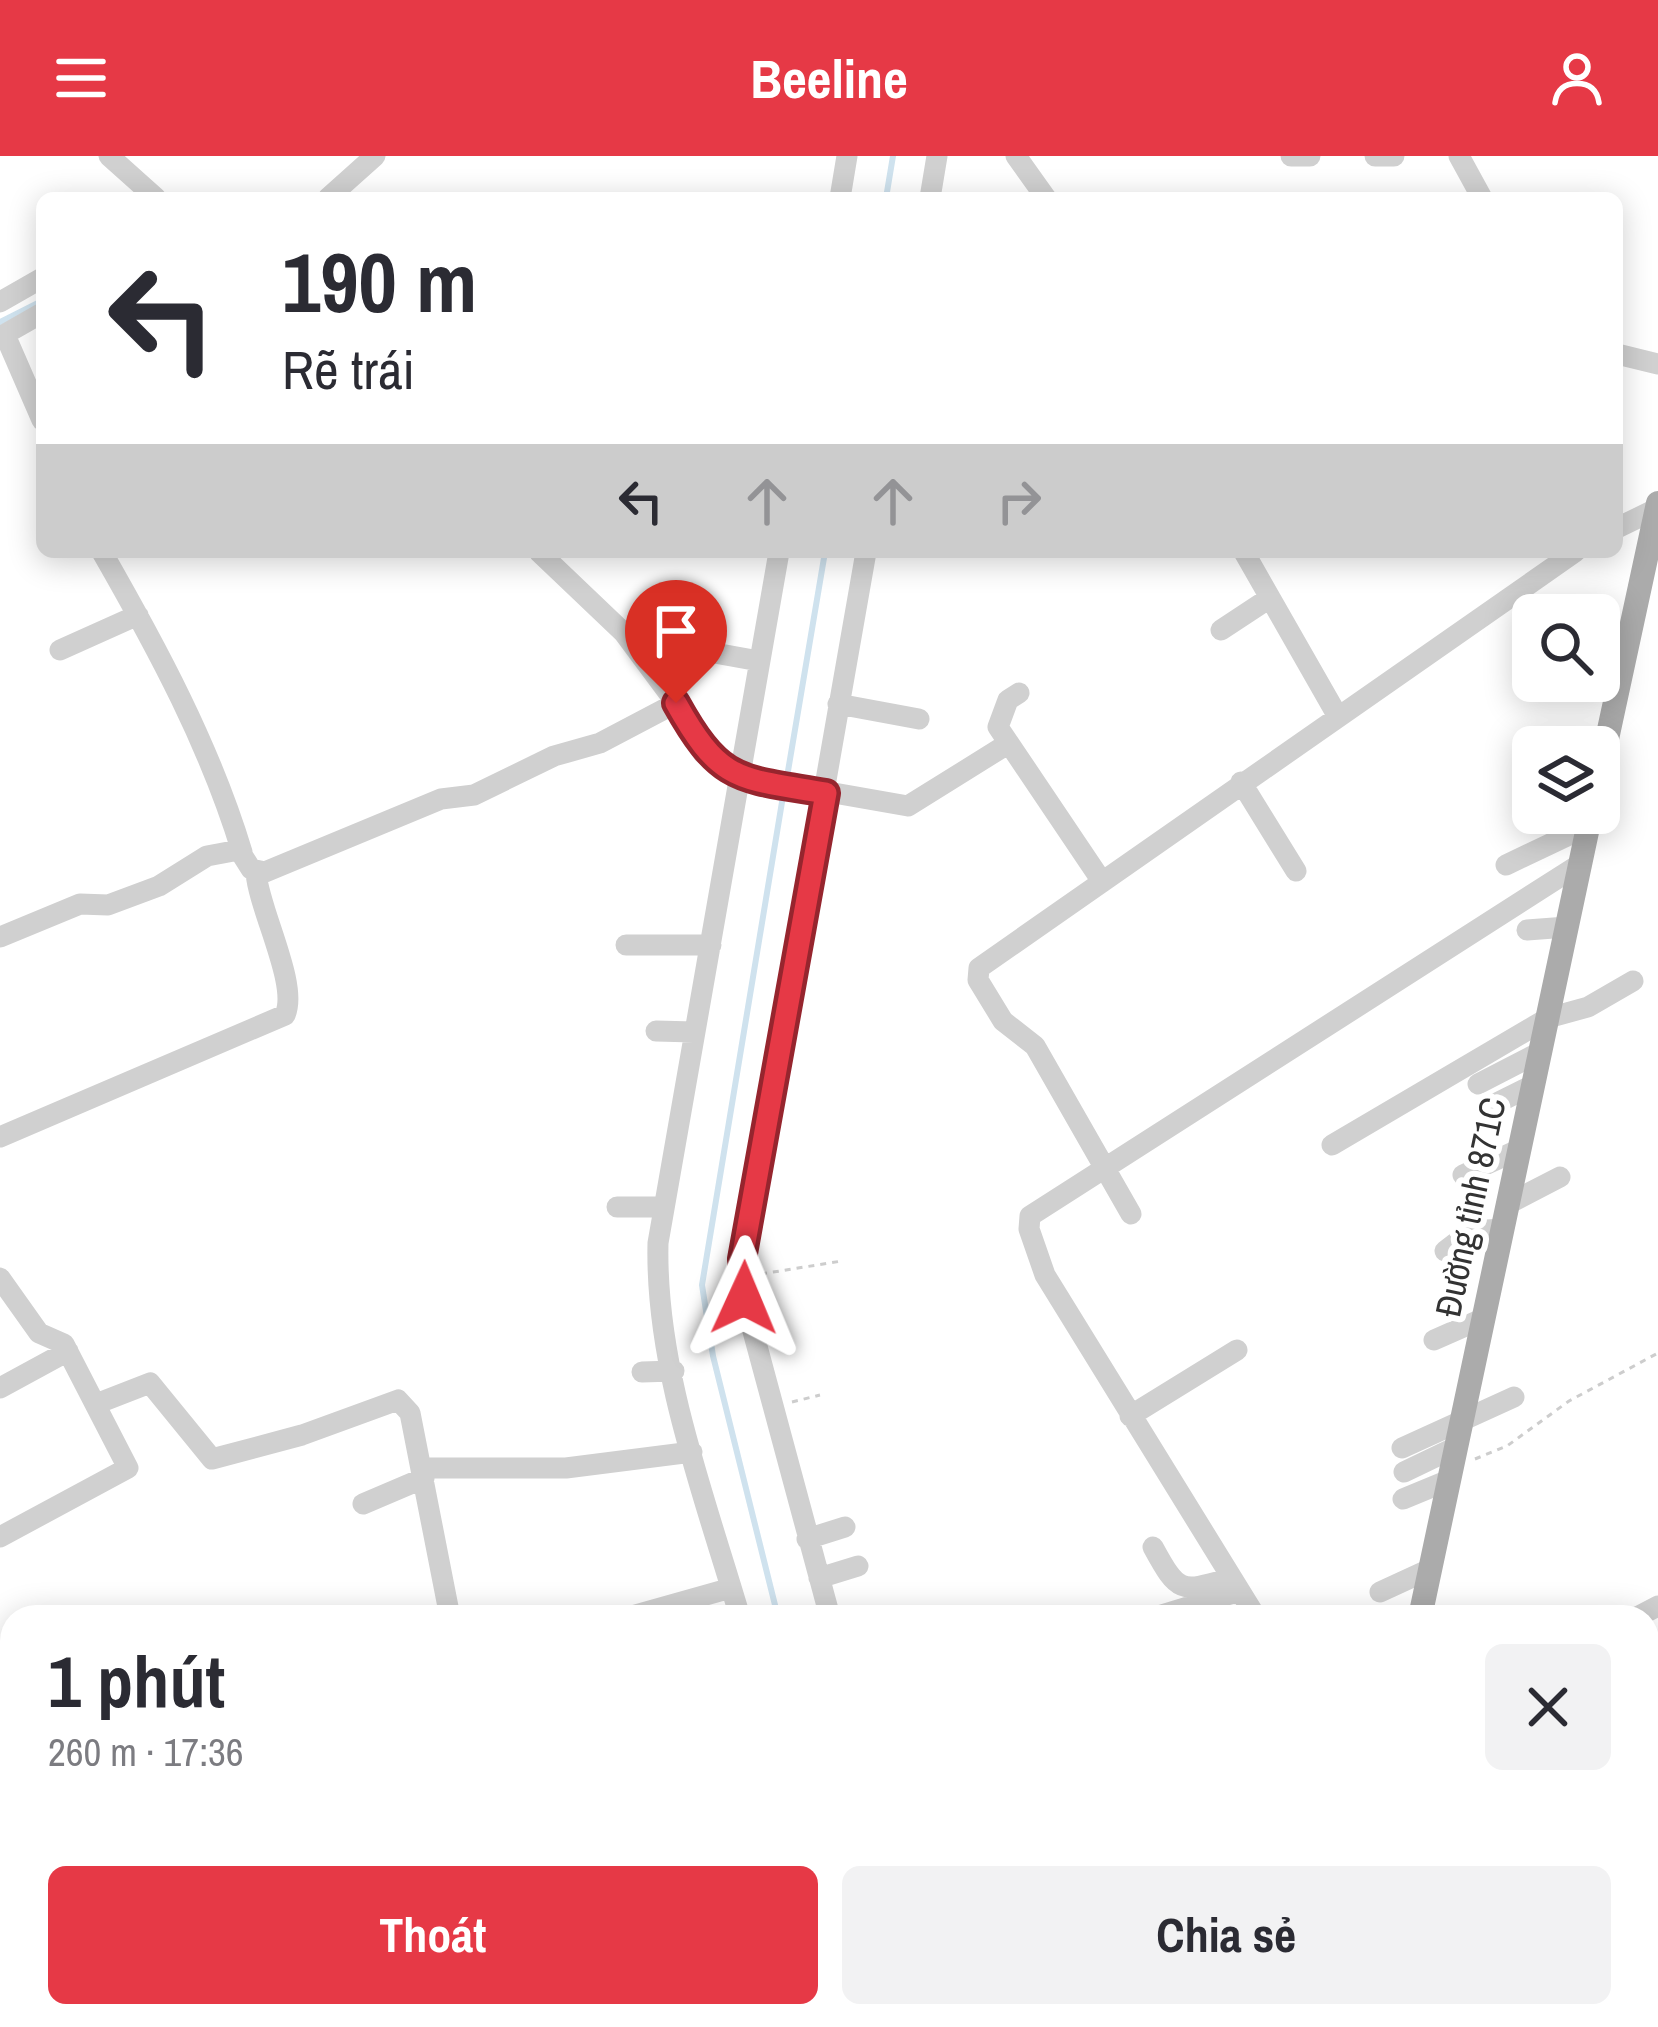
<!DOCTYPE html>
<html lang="vi">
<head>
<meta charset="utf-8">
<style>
  :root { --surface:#fff; --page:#f2f2f3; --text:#2b2b33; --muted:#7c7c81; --accent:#e63946 }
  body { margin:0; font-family:"Archivo Narrow",sans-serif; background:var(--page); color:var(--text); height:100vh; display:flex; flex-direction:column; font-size:45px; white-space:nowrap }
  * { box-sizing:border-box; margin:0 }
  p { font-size:39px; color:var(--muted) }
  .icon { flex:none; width:66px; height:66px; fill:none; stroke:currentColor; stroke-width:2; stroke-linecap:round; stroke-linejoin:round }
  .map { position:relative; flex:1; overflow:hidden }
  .side { position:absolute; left:0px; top:1449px; width:1659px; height:423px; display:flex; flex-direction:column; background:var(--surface); border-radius:36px 36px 0 0; box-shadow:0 6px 30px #0003 }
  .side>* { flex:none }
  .banner { position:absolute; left:36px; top:36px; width:1587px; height:366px; border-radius:18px; box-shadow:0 6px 30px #0003; background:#fff; color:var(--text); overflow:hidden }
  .fabs { position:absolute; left:1512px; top:438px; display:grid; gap:24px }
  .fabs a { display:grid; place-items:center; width:108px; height:108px; border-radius:18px; background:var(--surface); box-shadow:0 6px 30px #0003; font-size:60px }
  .pin { position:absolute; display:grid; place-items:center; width:102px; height:102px; color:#fff; margin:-123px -51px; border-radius:50% 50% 50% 0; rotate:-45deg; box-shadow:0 0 12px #0007 }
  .pin .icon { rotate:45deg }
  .me { position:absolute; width:132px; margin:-66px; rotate:1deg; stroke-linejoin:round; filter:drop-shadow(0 0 9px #0008) }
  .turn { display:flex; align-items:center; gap:42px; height:252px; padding:0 48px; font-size:54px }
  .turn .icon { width:156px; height:156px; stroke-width:2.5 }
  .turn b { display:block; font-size:84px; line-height:102px }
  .lanes { display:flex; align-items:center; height:114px; padding:0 48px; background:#0003; justify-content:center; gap:60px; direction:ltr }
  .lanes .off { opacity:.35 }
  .round { display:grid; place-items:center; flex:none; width:126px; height:126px; border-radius:18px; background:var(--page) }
  .head { display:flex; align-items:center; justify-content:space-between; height:204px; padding:0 48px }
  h1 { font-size:72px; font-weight:700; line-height:90px }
  .button { display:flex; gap:24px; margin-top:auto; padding:24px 48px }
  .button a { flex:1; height:138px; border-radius:18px; background:var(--accent); color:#fff; font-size:48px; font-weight:700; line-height:138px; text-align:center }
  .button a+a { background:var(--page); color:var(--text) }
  header { display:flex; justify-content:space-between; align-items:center; height:156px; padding:0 48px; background:var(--accent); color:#fff; font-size:54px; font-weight:700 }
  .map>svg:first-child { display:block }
</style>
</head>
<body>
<header><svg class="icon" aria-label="menu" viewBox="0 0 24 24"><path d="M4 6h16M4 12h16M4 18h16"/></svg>Beeline<svg class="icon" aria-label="person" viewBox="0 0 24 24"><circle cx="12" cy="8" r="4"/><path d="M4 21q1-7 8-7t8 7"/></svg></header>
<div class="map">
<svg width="1658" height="1871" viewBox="0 0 1658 1871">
  <rect width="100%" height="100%" fill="#fff"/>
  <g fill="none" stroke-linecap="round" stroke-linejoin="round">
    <path stroke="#cfe2ee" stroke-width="6" d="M886 42 893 0
      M0 166 42 145
      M787 621 825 396
      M778 1461 713 1200 702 1129 784 634
      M0 1648 12 1658
      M877 1860 880 1871"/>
    <path stroke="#cdcdcd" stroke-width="3" stroke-dasharray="6 6" stroke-linecap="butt" d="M761 1118 842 1105
      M792 1246 820 1239
      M1475 1303 1507 1290 1569 1245 1658 1197"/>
    <path stroke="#d0d0d0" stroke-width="21" d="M109 0 156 42
      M1016 0 1046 42
      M1291 0H1310
      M1375 0H1394
      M1459 0 1482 42
      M328 42 375 0
      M840 42 847 0
      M930 42 937 0
      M0 146 42 122
      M5 179 42 264
      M0 181 42 157
      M1617 198 1658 208
      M1617 372 1656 353
      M102 396C157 492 210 590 242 696
      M539 396 624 477 676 547 703 597 718 608 748 622 908 650 1006 589
      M1244 396 1337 559
      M1221 474 1268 443
      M60 494 138 459
      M709 496 759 505
      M1019 537 1008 544 998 571 1101 724
      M838 548 919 563
      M1241 626 1296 715
      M1506 709 1588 670
      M1527 774 1567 771
      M0 781 80 748 108 749 159 730 207 700 239 694 251 713 265 716 441 643 474 639 554 600 600 587 676 547
      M626 789H711
      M656 875 694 876
      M1478 928 1540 896
      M1485 953 1533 929
      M0 981 285 859C299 829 259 754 256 717
      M1332 989 1548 862 1588 851 1633 825
      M1463 1019 1520 993
      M1508 1048 1560 1021
      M617 1051H661
      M1131 1058 1035 890 1003 865 978 824 979 812 1575 396
      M1445 1095 1471 1075 1503 1073
      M0 1122 39 1177 64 1188 128 1312 0 1381
      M1434 1184 1484 1162
      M642 1216 674 1215
      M0 1232 68 1195
      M96 1248 150 1227 212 1303 302 1279 398 1244 410 1257 450 1461
      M1130 1260 1237 1194
      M1402 1292 1514 1241
      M423 1312H566L692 1296
      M1404 1316 1456 1291
      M1403 1343 1449 1324
      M363 1348 424 1322
      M807 1383 845 1371
      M1153 1391C1179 1439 1181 1436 1232 1422
      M819 1422 858 1410
      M1380 1436 1430 1413
      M628 1461 731 1432
      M740 1461C705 1341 655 1213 658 1087L779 396
      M830 1461 744 1142 742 1103 866 396
      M1155 1461 1240 1435
      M1256 1461 1045 1119 1029 1073 1030 1060 1580 708
      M1637 1461 1658 1450
      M842 1860 845 1871
      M813 1871 814 1860"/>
    <path stroke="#ababab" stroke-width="24" d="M1599 620 1658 347
      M1420 1461 1591 657
      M1331 1871 1333 1860"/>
  </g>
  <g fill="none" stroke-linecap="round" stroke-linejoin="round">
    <defs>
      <path id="route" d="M676 547C721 628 739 622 826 637L742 1103 744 1142"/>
    </defs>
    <use href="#route" stroke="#96252e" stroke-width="30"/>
    <use href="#route" stroke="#e63946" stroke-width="21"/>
  </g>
  <g text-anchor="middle" stroke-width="12" stroke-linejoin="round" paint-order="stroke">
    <g font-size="36" fill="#333" stroke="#fff">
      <text transform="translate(1470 1051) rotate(-78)" y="13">Đường tỉnh 871C</text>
    </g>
  </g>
</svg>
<div class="fabs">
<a><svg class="icon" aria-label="search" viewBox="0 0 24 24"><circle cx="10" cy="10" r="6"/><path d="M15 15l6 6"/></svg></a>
<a><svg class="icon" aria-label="layers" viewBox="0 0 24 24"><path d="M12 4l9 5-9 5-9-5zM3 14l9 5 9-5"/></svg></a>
</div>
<div class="pin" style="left:676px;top:547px;background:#d93025"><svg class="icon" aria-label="arrive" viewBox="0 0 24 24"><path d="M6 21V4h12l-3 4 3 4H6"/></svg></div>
<svg class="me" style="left:744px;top:1142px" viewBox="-20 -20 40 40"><path d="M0-17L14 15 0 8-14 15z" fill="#e63946" stroke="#fff" stroke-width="4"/></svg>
<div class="banner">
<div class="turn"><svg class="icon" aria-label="left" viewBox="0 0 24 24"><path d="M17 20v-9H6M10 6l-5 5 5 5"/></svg><div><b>190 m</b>Rẽ trái</div></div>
<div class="lanes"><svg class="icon" aria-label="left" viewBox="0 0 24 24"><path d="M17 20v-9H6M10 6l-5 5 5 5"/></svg><svg class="icon off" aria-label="ahead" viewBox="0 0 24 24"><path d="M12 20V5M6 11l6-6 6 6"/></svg><svg class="icon off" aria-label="ahead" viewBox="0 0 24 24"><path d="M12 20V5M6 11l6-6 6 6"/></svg><svg class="icon off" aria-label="right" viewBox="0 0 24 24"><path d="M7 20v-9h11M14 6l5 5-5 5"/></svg></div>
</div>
<section class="side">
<div class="head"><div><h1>1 phút</h1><p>260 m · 17:36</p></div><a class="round"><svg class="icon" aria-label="close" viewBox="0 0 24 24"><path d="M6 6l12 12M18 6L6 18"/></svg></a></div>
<div class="button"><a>Thoát</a><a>Chia sẻ</a></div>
</section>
</div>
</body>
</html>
